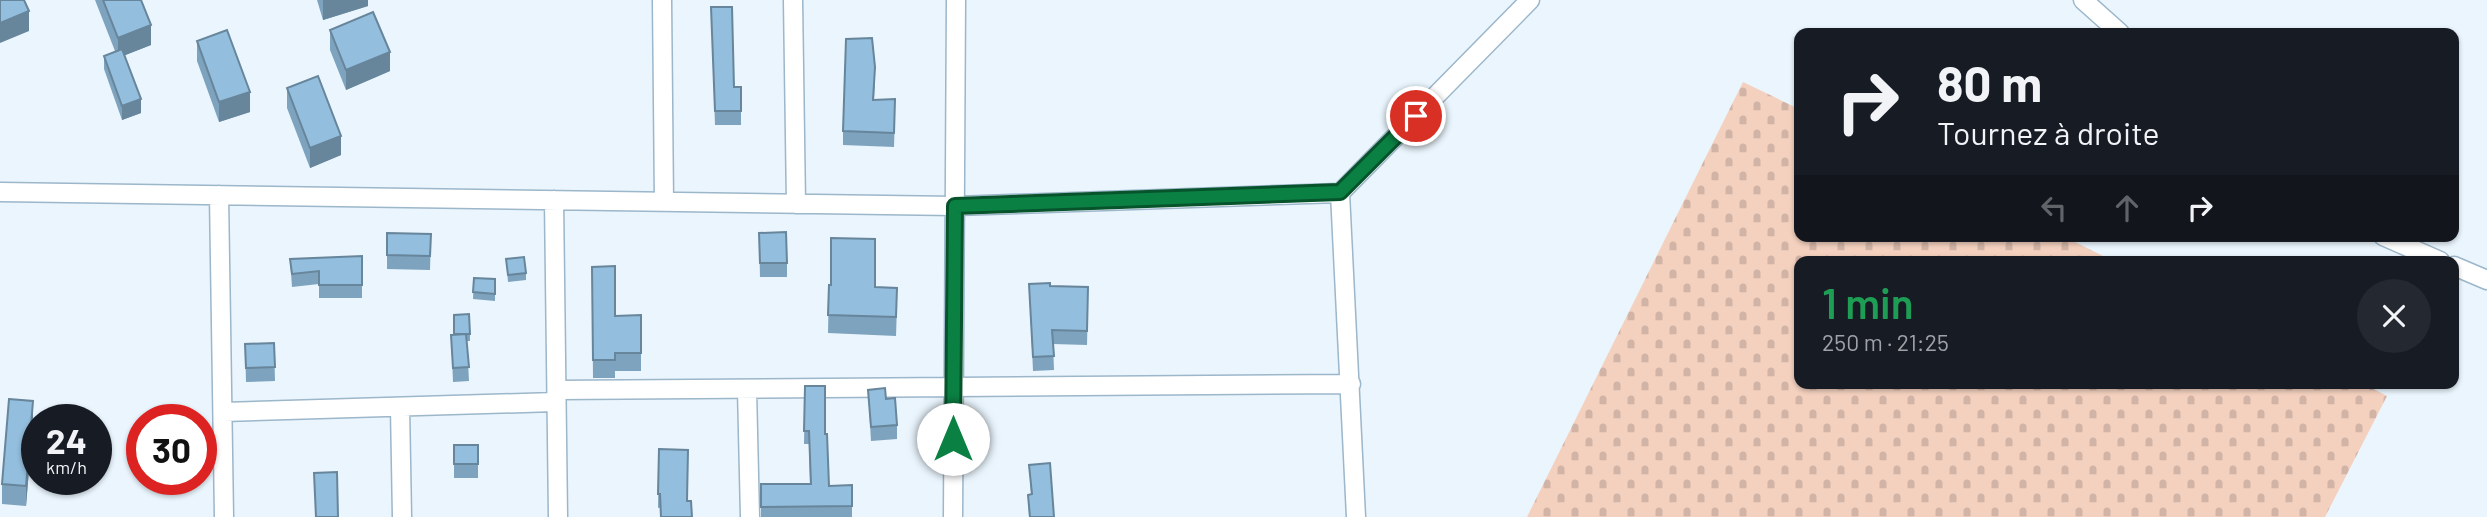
<!DOCTYPE html>
<html lang="fr">
<head>
<meta charset="utf-8">
<style>
  :root { --surface:#171b24; --page:#242831; --text:#f1f3f6; --muted:#9ea1a6 }
  body { margin:0; font-family:Barlow,sans-serif; background:var(--page); color:var(--text); height:100vh; display:flex; flex-direction:column; font-size:26px; white-space:nowrap }
  * { box-sizing:border-box; margin:0 }
  p { font-size:23px; color:var(--muted) }
  .icon { flex:none; width:38px; height:38px; fill:none; stroke:currentColor; stroke-width:2; stroke-linecap:round; stroke-linejoin:round }
  .map { position:relative; flex:1; overflow:hidden }
  .sheet { position:absolute; left:1794px; top:256px; width:665px; height:133px; display:flex; flex-direction:column; background:var(--surface); border-radius:14px; box-shadow:0 2px 5px #0004 }
  .sheet>* { flex:none }
  .top-card { position:absolute; left:1794px; top:28px; width:665px; height:214px; border-radius:14px; box-shadow:0 2px 5px #0004; background:#171b24; color:var(--text); overflow:hidden }
  .speed { position:absolute; left:21px; top:404px; display:flex; gap:14px; font-size:35px; font-weight:700; text-align:center }
  .speed>* { display:grid; place-content:center; width:91px; height:91px; border-radius:50%; background:var(--surface); box-shadow:0 2px 5px #0004; line-height:1 }
  .speed small { font-size:18px; font-weight:400 }
  .speed .limit { border:10px solid #d22; background:#fff; color:#111 }
  .pin { position:absolute; display:grid; place-items:center; width:60px; height:60px; color:#fff; margin:-30px; border:4px solid #fff; border-radius:50%; box-shadow:0 2px 7px #0007 }
  .me { position:absolute; width:77px; margin:-38px; rotate:0deg; stroke-linejoin:round; filter:drop-shadow(0 0 5px #0008) }
  .turn { display:flex; align-items:center; gap:24px; height:147px; padding:0 28px; font-size:32px }
  .turn .icon { width:91px; height:91px; stroke-width:2.5 }
  .turn b { display:block; font-size:49px; line-height:60px }
  .lanes { display:flex; align-items:center; height:66px; padding:0 28px; background:#0003; justify-content:center; gap:35px; direction:ltr }
  .lanes .off { opacity:.35 }
  .round { display:grid; place-items:center; flex:none; width:74px; height:74px; border-radius:37px; background:var(--page) }
  .overview { display:flex; align-items:center; justify-content:space-between; height:119px; padding:0 28px }
  h1 { font-size:42px; font-weight:600; line-height:52px; color:#1e9e55 }
  .map>svg:first-child { display:block }
</style>
</head>
<body>
<div class="map">
<svg width="2487" height="517" viewBox="0 0 2487 517">
  <defs>
    <pattern id="cemetery-stones" width="16" height="16" patternUnits="userSpaceOnUse" patternTransform="scale(1.75)"><rect width="16" height="16" fill="#f4d1bf"/><path d="M2 7V4a2 2 0 0 1 4 0v3zM10 15v-3a2 2 0 0 1 4 0v3z" fill="#d2b4a6"/></pattern>
  </defs>
  <rect width="100%" height="100%" fill="#eaf5fd"/>
  <path fill="url(#cemetery-stones)" d="M1743 82 1799 109V236H2063L2113 261H1799V383H2362L2387 396 2325 517H1527Z"/>
  <g fill="none" stroke-linecap="round" stroke-linejoin="round">
    <defs>
      <path id="street" d="M662 0 664 202
        M793 0 796 204
        M2083 0 2120 33
        M0 192 955 206 1340 193 1530 0
        M1340 193 1356 517
        M219 195 224 517
        M554 200 558 517
        M2383 236 2440 261
        M2454 266 2487 280
        M747 389 750 517
        M557 390 1351 384
        M400 407 402 517
        M224 412 555 402
        M953 517 956 0"/>
    </defs>
    <use href="#street" stroke="#9cb6ca" stroke-width="21"/>
    <use href="#street" stroke="#fff" stroke-width="18"/>
  </g>
  <path fill="#7ea3be" d="M95 0H141L151 45 125 55 141 113 122 120 104 69V56L115 51Z
    M317 0H368V6L323 20Z
    M711 7 734 87H741V125H715Z
    M330 30 390 71 346 90 330 50Z
    M197 41 250 112 219 122 197 61Z
    M875 81 874 100 895 113 894 147 843 145V131Z
    M287 88 341 155 310 168 287 108Z
    M387 233 431 234 430 270 387 269Z
    M759 233 787 263V277H760Z
    M362 256V298H319V284L292 287 290 259Z
    M506 259 526 273V280L508 282Z
    M592 267 615 316 641 315V371H615V378H593Z
    M474 278 495 279V301L473 299Z
    M1029 284 1050 286 1088 301 1087 345 1053 344 1054 370 1033 371Z
    M829 285 875 287 897 306 896 336 828 333Z
    M470 334V341H467L469 381 453 382 451 335Z
    M274 343 275 381 246 382 245 344Z
    M805 386 825 434 829 486 852 485V517H761V484H810L809 444H804Z
    M868 390 886 399 897 425V439L871 441Z
    M33 421 26 506 2 504V484Z
    M454 445H478V478H454Z
    M659 449 688 501 658 508Z
    M1029 465 1054 517H1029L1028 495 1031 494Z"/>
  <path fill="#67859b" d="M323 0H368V6L323 20Z
    M29 11V31L0 43V23Z
    M151 25V45L118 58V38Z
    M390 52V71L346 90V70Z
    M250 92V112L219 122V102Z
    M141 99V113L122 120V106Z
    M341 136V155L310 168V148Z
    M33 401V421L26 506V486Z"/>
  <path fill="#93bedd" stroke="#67859b" stroke-width="2" d="M0 0H24L29 11 0 23Z
    M103 0H141L151 25 118 38Z
    M711 7H732L734 87H741V111H715Z
    M373 12 390 52 346 70 330 30Z
    M227 30 250 92 219 102 197 41Z
    M872 38 875 67 873 100 895 99 894 133 843 131 846 39Z
    M122 49 141 99 122 106 104 56Z
    M318 76 341 136 310 148 287 88Z
    M786 232 787 263H760L759 233Z
    M387 233 431 234 430 256 387 255Z
    M831 238 875 239V287L897 288 896 317 828 315 829 285H831Z
    M362 256V285H319V271L292 274 290 259Z
    M524 257 526 273 508 275 506 259Z
    M615 266V316L641 315V353H615V360H593L592 267Z
    M474 278 495 279V294L473 292Z
    M1050 283V286L1088 287 1087 331 1052 330 1054 356 1033 357 1029 284Z
    M469 314 470 334H454V315Z
    M466 334 469 367 453 368 451 335Z
    M274 343 275 367 246 368 245 344Z
    M805 386H825V434H827L829 486 852 485V506L761 507V484H811L809 431H804Z
    M885 388 886 399 895 398 897 425 871 427 868 390Z
    M9 399 33 401 26 486 2 484Z
    M454 445H478V464H454Z
    M659 449 688 450 687 501H691L692 517H661L660 494H658Z
    M1050 463 1054 517H1030L1028 495 1032 494 1029 465Z
    M337 472 338 517H316L314 473Z"/>
  <g fill="none" stroke-linecap="round" stroke-linejoin="round">
    <defs>
      <path id="route" d="M953 439 955 206 1340 192 1416 116"/>
    </defs>
    <use href="#route" stroke="#07532c" stroke-width="18"/>
    <use href="#route" stroke="#0b8043" stroke-width="12"/>
  </g>
</svg>
<div class="speed"><div>24<small>km/h</small></div><div class="limit">30</div></div>
<div class="pin" style="left:1416px;top:116px;background:#d93025"><svg class="icon" aria-label="arrive" viewBox="0 0 24 24"><path d="M6 21V4h12l-3 4 3 4H6"/></svg></div>
<svg class="me" style="left:953px;top:439px" viewBox="-20 -20 40 40"><circle r="19" fill="#fff"/><path d="M0-13L10 11 0 6-10 11z" fill="#0b8043"/></svg>
<div class="top-card">
<div class="turn"><svg class="icon" aria-label="right" viewBox="0 0 24 24"><path d="M7 20v-9h11M14 6l5 5-5 5"/></svg><div><b>80 m</b>Tournez à droite</div></div>
<div class="lanes"><svg class="icon off" aria-label="left" viewBox="0 0 24 24"><path d="M17 20v-9H6M10 6l-5 5 5 5"/></svg><svg class="icon off" aria-label="ahead" viewBox="0 0 24 24"><path d="M12 20V5M6 11l6-6 6 6"/></svg><svg class="icon" aria-label="right" viewBox="0 0 24 24"><path d="M7 20v-9h11M14 6l5 5-5 5"/></svg></div>
</div>
<section class="sheet">
<div class="overview"><div><h1>1 min</h1><p>250 m · 21:25</p></div><a class="round"><svg class="icon" aria-label="close" viewBox="0 0 24 24"><path d="M6 6l12 12M18 6L6 18"/></svg></a></div>
</section>
</div>
</body>
</html>
